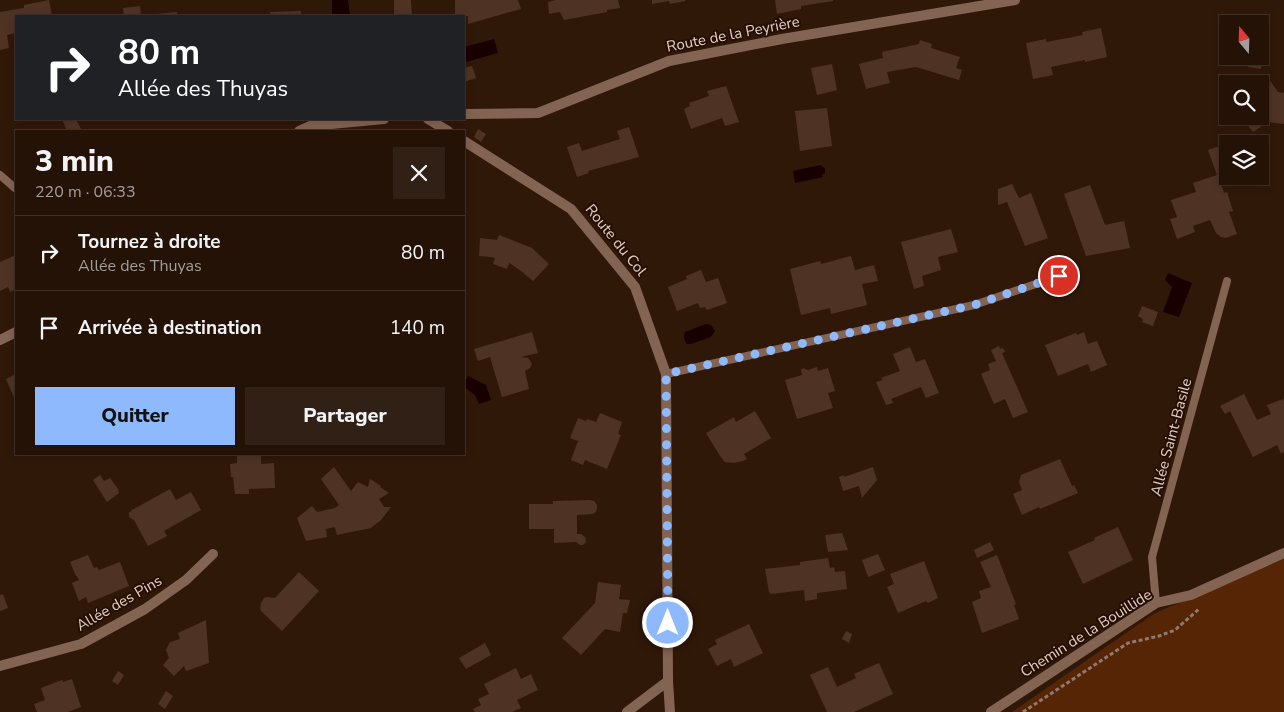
<!DOCTYPE html>
<html lang="fr">
<head>
<meta charset="utf-8">
<style>
  :root { --surface:#241207; --page:#302015; --text:#f1f3f6; --muted:#a39e9b; --line:#413228; --accent:#8eb9fd }
  body { margin:0; font-family:"Nunito Sans",sans-serif; background:var(--page); color:var(--text); height:100vh; display:flex; flex-direction:column; font-size:19px; white-space:nowrap }
  * { box-sizing:border-box; margin:0 }
  p { font-size:16px; color:var(--muted) }
  .icon { flex:none; width:28px; height:28px; fill:none; stroke:currentColor; stroke-width:2; stroke-linecap:round; stroke-linejoin:round }
  .map { position:relative; flex:1; overflow:hidden }
  .panel { position:absolute; left:15px; top:130px; width:450px; height:325px; display:flex; flex-direction:column; background:var(--surface); border-radius:0px; box-shadow:0 2px 8px #0003,0 0 0 1px var(--line) }
  .panel>* { flex:none }
  .top-card { position:absolute; left:15px; top:15px; width:450px; height:105px; border-radius:0px; box-shadow:0 2px 8px #0003,0 0 0 1px var(--line); background:#202124; color:#fff; overflow:hidden }
  .needle { width:32px; rotate:341deg }
  .controls { position:absolute; left:1219px; top:15px; display:grid; gap:10px }
  .controls a { display:grid; place-items:center; width:50px; height:50px; border-radius:0px; background:var(--surface); box-shadow:0 2px 8px #0003,0 0 0 1px var(--line); font-size:25px }
  .pin { position:absolute; display:grid; place-items:center; width:42px; height:42px; color:#fff; margin:-21px; border:2px solid #fff; border-radius:50%; box-shadow:0 1px 5px #0007 }
  .me { position:absolute; width:55px; margin:-28px; rotate:0deg; stroke-linejoin:round; filter:drop-shadow(0 0 4px #0008) }
  .turn { display:flex; align-items:center; gap:18px; height:105px; padding:0 20px; font-size:22px }
  .turn .icon { width:65px; height:65px; stroke-width:2.5 }
  .turn b { display:block; font-size:35px; line-height:42px }
  .round { display:grid; place-items:center; flex:none; width:52px; height:52px; border-radius:0px; background:var(--page) }
  .summary { display:flex; align-items:center; justify-content:space-between; height:85px; padding:0 20px }
  h1 { font-size:30px; font-weight:800; line-height:38px }
  .button { display:flex; gap:10px; margin-top:auto; padding:10px 20px }
  .button a { flex:1; height:58px; border-radius:0px; background:var(--accent); color:#111; font-size:20px; font-weight:800; line-height:58px; text-align:center }
  .button a+a { background:var(--page); color:var(--text) }
  ul { padding:0; list-style:none }
  li { display:flex; align-items:center; gap:15px; height:75px; padding:0 20px; border-top:1px solid var(--line) }
  li div { flex:1 }
  li b { display:block; font-size:19px }
  li em { font-style:normal }
  .map>svg:first-child { display:block }
</style>
</head>
<body>
<div class="map">
<svg width="1284" height="712" viewBox="0 0 1284 712">
  <rect width="100%" height="100%" fill="#301809"/>
  <path fill="#552505" d="M1284 559V712H1012L1155 613Z"/>
  <path fill="#190000" d="M332 0H348L350 16H332Z
    M494 39 498 53 466 62 464 47Z
    M821 165 822 167 825 168V173L822 175 823 177 795 183 793 171Z
    M1168 273 1192 283 1179 317 1163 312 1172 287 1165 280Z
    M706 324 711 325 715 331 711 337 691 344H687C684 340 683 337 685 332Z
    M468 376 486 385 491 400 479 404 475 395 464 387V383Z"/>
  <path fill="#4e3324" d="M49 0 52 16H16V33L7 35 9 48 0 50V12L24 8V5Z
    M394 0H411L412 16H394Z
    M455 0H518L521 9 468 24V16H455Z
    M556 0H618L620 8 607 10V12L564 20 560 12 549 14 548 2Z
    M652 0H685V1L670 4 669 1 652 4Z
    M775 0H833V1L801 6V9L777 14Z
    M140 6 141 16H124L123 8Z
    M301 11V16H270V12Z
    M177 12V16H147V15Z
    M1101 28 1107 57 1085 62V60L1051 67 1053 75 1033 79 1026 43 1046 39V42L1073 37 1083 35 1082 32Z
    M920 40 932 44 931 48 960 57 956 68 962 70 959 80 916 67 887 72 890 83 866 89 859 64 883 58 882 52 919 44Z
    M1260 48H1264L1261 69 1248 67 1250 56H1260Z
    M832 64 837 90 817 95 811 68Z
    M472 66 476 78 464 82V68Z
    M1268 78 1278 92 1284 93V124L1268 122 1253 132 1242 118 1244 116H1260V105L1265 101 1260 94V84Z
    M726 86 739 122 725 126 722 118 691 129 684 109 690 106 689 103 709 96 707 91Z
    M827 108 832 146 800 151 795 111Z
    M62 119H76L82 131H67Z
    M629 127 639 157 588 171 589 173 577 177 567 147 579 143 582 151 620 139 617 131Z
    M478 129 486 134 481 142 474 137Z
    M1255 136 1258 144H1235Z
    M1228 143V171L1218 174 1224 193 1227 192 1233 211 1229 212 1237 234 1226 238 1221 237 1216 233 1210 220 1193 226 1195 232 1177 239 1170 219 1177 217 1171 200 1196 192 1193 183 1217 175 1208 150Z
    M1012 184 1019 198 1031 193 1048 238 1025 246 1007 202 998 205V189Z
    M1090 185 1105 225 1124 221 1130 248 1086 256 1064 194Z
    M951 229 958 252 938 257 941 270 922 276 924 286 914 289 901 242Z
    M499 235 532 248 549 264 533 281 521 271 511 264 509 263 507 269 493 264 495 258 491 257 479 256 480 238 497 240Z
    M16 255V278L14 279 16 284V289L10 292 8 287 0 291V262Z
    M851 256 855 270 874 265 878 281 862 284 867 305 831 314 830 308 801 315 790 269 820 261 821 264Z
    M701 270 706 282 718 278 727 303 707 310 705 307 700 308 698 303 677 311 668 287 687 279 686 276Z
    M1142 306 1158 312 1153 326 1142 322 1143 319 1138 316Z
    M532 332 538 353 521 357 528 358 531 362 532 364 530 368 525 371 529 389 502 397 490 357 478 361 474 349Z
    M1084 332 1088 344 1097 341 1107 365 1091 372 1088 364 1058 376 1045 345 1076 333 1077 335Z
    M999 346 1000 349 1003 348 1005 352 1002 353 1028 412 1013 418 1005 399 994 404 981 374 990 370 988 364 996 361 991 350Z
    M910 347 916 362 925 359 939 393 926 398 921 387 891 399 893 403 886 405 876 382 883 380 881 378 900 371 893 354Z
    M817 367 818 371 828 368 835 391 828 393 833 408 797 419 785 380 802 375 801 370 803 368 808 370Z
    M16 374V402L6 379Z
    M1244 394 1257 420 1271 414 1267 405 1283 399 1284 401V452L1281 454 1277 445 1253 457 1230 411 1225 414 1220 406Z
    M755 411 771 438 744 454 747 459 743 461 733 463 725 462 720 456 706 433 734 417 736 422Z
    M600 413 622 422 618 434 621 435 607 469 585 460 583 465 571 460 578 441 570 438 578 418 586 421 587 419 596 422Z
    M237 454H261V464L274 463 275 488 249 489V494H235L233 477H231L230 464 237 463Z
    M1060 459 1072 486 1074 485 1078 493 1040 509 1039 507 1022 515 1013 494 1022 490 1019 482 1021 475Z
    M334 467 351 491 358 482 368 487 370 479 381 486 380 487 389 493 379 499 384 507H391L381 520 371 528 337 535 335 527 326 529 327 537 306 541 297 518 312 506 317 512 335 508 339 505 321 479Z
    M873 467 877 480 862 498 859 486 843 491 839 477 844 475V477Z
    M100 475 104 481 110 478 119 490H118L119 493 107 502 93 480Z
    M170 489 176 500 191 492 201 510 164 531 167 536 148 546 134 520 129 517V513L132 510Z
    M590 500 594 501 597 505V509L595 513 592 514 577 515V534H581L585 537 586 541 585 543 583 545H580L576 542 554 543V529H529V504H553V501Z
    M1118 527 1133 560 1083 584 1068 552 1095 540 1094 538Z
    M842 533 848 550 828 552 825 535Z
    M990 542 994 550 977 558 974 550Z
    M878 554 885 570 868 577 862 560Z
    M88 555 94 568 97 567 99 570 120 562 129 586 88 603 86 597 79 601 72 583 79 580 77 576H76L70 562Z
    M997 555 1016 604 1014 605 1019 619 982 633 972 602 981 598 979 591 991 587 980 562Z
    M828 558 830 568 834 567 835 572 845 571 847 589 817 593V599L805 601 804 590 771 594 769 592 765 569 800 565V562Z
    M924 561 938 598 928 603 926 601 898 613 887 587 894 584 890 574Z
    M299 572 319 591 282 631 261 611 260 609 261 603 264 598 267 597 275 598Z
    M598 582 621 585 619 599 630 600 627 613H623L620 632 605 629 581 655 562 638 595 603Z
    M3 594 8 608 0 611V595Z
    M206 620 209 663 186 671 184 666 174 676 163 665 169 658 166 650 170 642 180 639 178 633Z
    M749 624 763 653 734 667 731 659 717 666 708 649 717 644 715 640Z
    M846 631 852 634 849 643 842 639Z
    M485 643 491 655 466 669 459 658Z
    M879 663 893 694 854 712H827L810 675 828 667 837 687 856 678 854 674Z
    M516 668 521 679 531 674 538 690 517 700 521 708 512 712H475L473 709 481 705 478 699 489 694 484 684Z
    M118 671 124 675 118 685 112 681Z
    M72 679 81 707 68 712H37L34 704 45 700 41 688 62 680 63 682Z
    M166 691 173 696 165 709 158 704Z"/>
  <g fill="none" stroke-linecap="round" stroke-linejoin="round">
    <path stroke="#8f7a6e" stroke-width="3" stroke-dasharray="4 2.5" stroke-linecap="butt" d="M1023 712 1128 643 1159 636 1175 630 1199 609"/>
    <path stroke="#836352" stroke-width="8" d="M0 175 16 189
      M666 374 974 305 1059 276
      M1156 603 1152 557 1227 281"/>
    <path stroke="#836352" stroke-width="10" d="M464 114 538 113 669 61 782 39 1015 0
      M428 119 448 131
      M299 131 310 126 384 119
      M464 141 571 209 635 287 666 374 668 681 670 712
      M0 340 16 332
      M0 666 81 644 145 609 186 580 213 554
      M627 712 668 681
      M991 712 1156 603 1191 595 1284 553"/>
  </g>
  <g fill="none" stroke-linecap="round" stroke-linejoin="round">
    <path stroke="#8eb9fd" stroke-width="9" stroke-dasharray="0 16.2" d="M668 623 666 374 974 305 1059 276"/>
  </g>
  <g text-anchor="middle" stroke-width="4" stroke-linejoin="round" paint-order="stroke">
    <g font-size="15" fill="#e0cec5" stroke="#260e02">
      <text transform="translate(733 34) rotate(-11)" y="5">Route de la Peyrière</text>
      <text transform="translate(616 240) rotate(51)" y="5">Route du Col</text>
      <text transform="translate(1171 437) rotate(-75)" y="5">Allée Saint-Basile</text>
      <text transform="translate(119 603) rotate(-30)" y="5">Allée des Pins</text>
      <text transform="translate(1086 633) rotate(-32)" y="5">Chemin de la Bouillide</text>
    </g>
  </g>
</svg>
<div class="controls">
<a><svg class="needle" viewBox="-14 -14 28 28"><path d="M0-13l5 13h-10z" fill="#e53935"/><path d="M0 13l5-13h-10z" fill="#a39e9b"/></svg></a>
<a><svg class="icon" aria-label="search" viewBox="0 0 24 24"><circle cx="10" cy="10" r="6"/><path d="M15 15l6 6"/></svg></a>
<a><svg class="icon" aria-label="layers" viewBox="0 0 24 24"><path d="M12 4l9 5-9 5-9-5zM3 14l9 5 9-5"/></svg></a>
</div>
<div class="pin" style="left:1059px;top:276px;background:#d93025"><svg class="icon" aria-label="arrive" viewBox="0 0 24 24"><path d="M6 21V4h12l-3 4 3 4H6"/></svg></div>
<svg class="me" style="left:668px;top:623px" viewBox="-20 -20 40 40"><circle r="17" fill="#8eb9fd" stroke="#fff" stroke-width="3"/><path d="M0-11L8 9 0 5-8 9z" fill="#fff"/></svg>
<div class="top-card">
<div class="turn"><svg class="icon" aria-label="right" viewBox="0 0 24 24"><path d="M7 20v-9h11M14 6l5 5-5 5"/></svg><div><b>80 m</b>Allée des Thuyas</div></div>
</div>
<section class="panel">
<div class="summary"><div><h1>3 min</h1><p>220 m · 06:33</p></div><a class="round"><svg class="icon" aria-label="close" viewBox="0 0 24 24"><path d="M6 6l12 12M18 6L6 18"/></svg></a></div>
<ul>
<li><svg class="icon" aria-label="right" viewBox="0 0 24 24"><path d="M7 20v-9h11M14 6l5 5-5 5"/></svg><div><b>Tournez à droite</b><p>Allée des Thuyas</p></div><em>80 m</em></li>
<li><svg class="icon" aria-label="arrive" viewBox="0 0 24 24"><path d="M6 21V4h12l-3 4 3 4H6"/></svg><div><b>Arrivée à destination</b></div><em>140 m</em></li>
</ul>
<div class="button"><a>Quitter</a><a>Partager</a></div>
</section>
</div>
</body>
</html>
